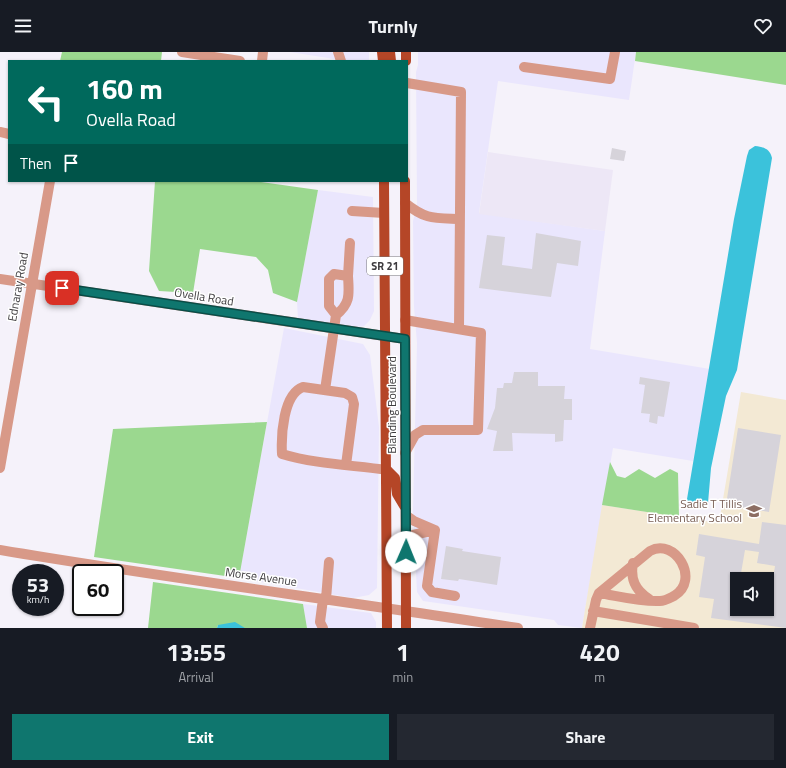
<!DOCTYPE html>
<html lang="en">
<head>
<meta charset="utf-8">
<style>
  :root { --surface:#171b24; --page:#242831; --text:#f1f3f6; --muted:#9ea1a6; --accent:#0f766e }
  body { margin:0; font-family:"Titillium Web",sans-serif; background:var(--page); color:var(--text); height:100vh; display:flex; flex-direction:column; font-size:15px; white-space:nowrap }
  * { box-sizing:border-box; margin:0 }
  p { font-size:13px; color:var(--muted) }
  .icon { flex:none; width:22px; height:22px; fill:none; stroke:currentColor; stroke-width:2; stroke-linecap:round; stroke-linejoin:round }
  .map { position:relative; height:576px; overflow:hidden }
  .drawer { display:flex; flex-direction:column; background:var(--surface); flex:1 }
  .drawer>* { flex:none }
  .top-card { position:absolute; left:8px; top:8px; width:400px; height:122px; border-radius:0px; box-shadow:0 1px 3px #0004; background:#00695c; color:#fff; overflow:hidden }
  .tools { position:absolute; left:730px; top:520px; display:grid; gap:8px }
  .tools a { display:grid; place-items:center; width:44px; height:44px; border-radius:0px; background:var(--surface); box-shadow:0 1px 3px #0004; font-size:20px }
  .speed { position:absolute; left:12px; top:512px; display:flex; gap:8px; font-size:20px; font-weight:700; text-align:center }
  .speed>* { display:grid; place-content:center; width:52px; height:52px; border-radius:50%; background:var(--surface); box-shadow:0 1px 3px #0004; line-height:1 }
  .speed small { font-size:10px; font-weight:400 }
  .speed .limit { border:2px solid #111; border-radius:6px; background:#fff; color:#111 }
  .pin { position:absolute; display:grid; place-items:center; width:34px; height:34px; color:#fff; margin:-17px; border-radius:8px; box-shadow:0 2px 6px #0006 }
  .me { position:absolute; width:44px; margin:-22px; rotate:1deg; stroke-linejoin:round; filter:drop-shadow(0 0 3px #0008) }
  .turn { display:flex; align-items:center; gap:14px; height:84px; padding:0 12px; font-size:18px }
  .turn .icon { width:52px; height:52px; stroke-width:2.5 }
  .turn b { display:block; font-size:28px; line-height:34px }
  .then { display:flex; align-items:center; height:38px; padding:0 12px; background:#0003; gap:8px; font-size:15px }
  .eta { display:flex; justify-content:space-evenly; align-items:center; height:68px; text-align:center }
  .eta b { font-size:24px; font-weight:700; line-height:28px }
  .primary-button { display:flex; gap:8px; margin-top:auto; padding:8px 12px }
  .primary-button a { flex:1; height:46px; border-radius:0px; background:var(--accent); color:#fff; font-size:16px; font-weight:700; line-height:46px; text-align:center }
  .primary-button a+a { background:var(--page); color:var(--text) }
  header { display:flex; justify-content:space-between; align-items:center; height:52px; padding:0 12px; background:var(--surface); font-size:18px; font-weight:700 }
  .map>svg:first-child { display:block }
</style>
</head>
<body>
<header><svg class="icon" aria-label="menu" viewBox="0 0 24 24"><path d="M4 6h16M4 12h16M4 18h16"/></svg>Turnly<svg class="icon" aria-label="heart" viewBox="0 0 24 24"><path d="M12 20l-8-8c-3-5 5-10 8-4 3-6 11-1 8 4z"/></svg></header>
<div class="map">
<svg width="786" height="576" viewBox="0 0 786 576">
  <rect width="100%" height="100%" fill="#f5f2fa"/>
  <path fill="#eae6fd" d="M290 0H369V9H347Z
    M418 0H636L629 48 498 29 479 161 605 179 590 297 710 317 693 409 613 396 582 576 558 573 554 568 423 549 417 540 413 459 417 291 414 255 413 169 417 153 416 20 418 13Z
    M318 138 373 145 374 259 370 268 364 274 349 276 298 267 297 250Z
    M284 276 363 292 370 303 379 375 377 536 369 543 353 546 239 526Z
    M303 552 371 561 376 570V576H307Z"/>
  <path fill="#ede7f6" d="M488 100 613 118 605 179 479 162Z"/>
  <path fill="#f3e9d4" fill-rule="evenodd" d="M741 340 786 348V576H582L602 453 719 471ZM737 527H767V557H737Z"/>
  <path fill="#9bd88f" d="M62 0H162L161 9H60Z
    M636 0H786V33L635 9Z
    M155 129H254L318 138 297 250 273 241 268 218 256 205 200 197 193 241 159 239 149 219Z
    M267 370 239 526 94 505 113 377Z
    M610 410 617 424 625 426 639 417 655 426 670 417 678 421 679 465 602 453Z
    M153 530 303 552 307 576H245L218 573 217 576H148Z"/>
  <path fill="#3bc2db" d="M755 94C764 95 770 97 772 106L737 318 726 344 711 416 708 451 704 455 688 453 687 447 734 167 747 104 749 98Z
    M235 570 245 576H217L218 573Z"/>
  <path fill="#d6d3da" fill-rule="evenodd" d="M612 96 626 99 624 109 610 107Z
    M536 181 581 189 578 214 557 211 551 245 479 236 487 183 505 185 502 213 532 217Z
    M514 320H538V334H565L564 347H572V368H564L563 389 555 390V382L512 381 513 399H493L497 379 487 377 495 356 497 336H503L504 331H512Z
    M640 325 670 330 664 365 658 364 657 372 649 370 650 362 641 361 645 333 639 332Z
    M738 376 781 383 769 460 726 453Z
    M762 470 786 473V576L711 566 714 547 699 545 705 505 696 503 699 482 759 492ZM745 498 759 500 757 511 775 514 768 558 737 557V527H740Z
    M446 494 463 497 462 499 501 505 497 533 459 527 458 529 441 527Z"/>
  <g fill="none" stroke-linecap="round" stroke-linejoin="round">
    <path stroke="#d89988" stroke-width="10" d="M182 0 240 9
      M338 0 341 9
      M262 9 263 0
      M524 15 610 27 615 0
      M407 31 461 40 459 277
      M0 80 9 82
      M405 151C426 168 434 166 460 167
      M352 159 384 161
      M348 224 350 191
      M0 227 405 287
      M325 338 336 263C351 251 349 242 348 224L334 222 329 227V254L336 263
      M405 401 415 383 423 378H478L481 281 405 268
      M346 413 354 352 352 345 345 341 303 335C283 342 281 384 282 402 315 412 352 413 387 418
      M0 416 50 129
      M407 464 414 469 435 478
      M435 478 427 534 432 540 455 544
      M407 486 413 483 435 478
      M0 498C172 527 346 549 518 576
      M633 511C630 527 635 538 649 547
      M323 547 320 570 323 576
      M326 547 329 510
      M593 559 694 576
      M590 576 596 548 599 541 650 499C675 485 701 528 674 544 670 546 665 549 660 549 640 550 618 544 599 541"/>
    <path stroke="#b54627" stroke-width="10" d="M382 0 383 9
      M390 0 391 9
      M406 0V9
      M384 129 387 576
      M405 129 406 576
      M387 418 395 426 397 442 406 457"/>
  </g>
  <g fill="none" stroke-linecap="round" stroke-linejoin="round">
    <defs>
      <path id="route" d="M62 236 405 287 406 500"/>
    </defs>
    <use href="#route" stroke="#0a4d48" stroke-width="10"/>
    <use href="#route" stroke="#0f766e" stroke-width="7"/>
  </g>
  <defs>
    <symbol id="school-bare" viewBox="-9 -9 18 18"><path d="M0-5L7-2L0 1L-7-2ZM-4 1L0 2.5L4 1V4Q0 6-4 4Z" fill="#8d6e63" stroke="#fff" stroke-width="2.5" paint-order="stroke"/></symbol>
  </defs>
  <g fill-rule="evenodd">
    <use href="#school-bare" x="743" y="448" width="22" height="22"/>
  </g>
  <g text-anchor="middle" stroke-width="3" stroke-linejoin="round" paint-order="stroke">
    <rect fill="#fff" stroke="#777678" stroke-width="1" x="367" y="205" width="36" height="18" rx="3"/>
    <g font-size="11" font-weight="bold" fill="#3d3b3e">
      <text x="385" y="218">SR 21</text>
    </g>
    <g font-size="12" fill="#3d3b3e" stroke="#fff">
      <text transform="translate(18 235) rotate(-80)" y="4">Ednaray Road</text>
      <text transform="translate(204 245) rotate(9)" y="4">Ovella Road</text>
      <text transform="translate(392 353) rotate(-90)" y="4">Blanding Boulevard</text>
      <text transform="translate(261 525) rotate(8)" y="4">Morse Avenue</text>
    </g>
    <g font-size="12" fill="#785e54" stroke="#fff" text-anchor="end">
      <text x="742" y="456">Sadie T Tillis<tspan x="742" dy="14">Elementary School</tspan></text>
    </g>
  </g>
</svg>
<div class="tools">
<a><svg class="icon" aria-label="sound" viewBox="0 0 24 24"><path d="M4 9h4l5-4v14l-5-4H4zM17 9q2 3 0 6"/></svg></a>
</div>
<div class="speed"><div>53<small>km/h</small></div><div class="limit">60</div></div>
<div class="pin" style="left:62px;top:236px;background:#d93025"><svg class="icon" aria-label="arrive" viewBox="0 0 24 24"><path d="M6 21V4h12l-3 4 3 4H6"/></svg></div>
<svg class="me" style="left:406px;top:500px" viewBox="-20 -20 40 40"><circle r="19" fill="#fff"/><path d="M0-13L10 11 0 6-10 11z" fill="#0f766e"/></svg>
<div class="top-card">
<div class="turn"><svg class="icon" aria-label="left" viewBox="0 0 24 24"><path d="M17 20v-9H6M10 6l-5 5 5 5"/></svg><div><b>160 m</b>Ovella Road</div></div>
<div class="then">Then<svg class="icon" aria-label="arrive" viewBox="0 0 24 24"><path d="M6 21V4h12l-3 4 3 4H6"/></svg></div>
</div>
</div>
<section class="drawer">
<div class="eta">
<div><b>13:55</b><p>Arrival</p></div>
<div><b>1</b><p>min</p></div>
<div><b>420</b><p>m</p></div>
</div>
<div class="primary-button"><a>Exit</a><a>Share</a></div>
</section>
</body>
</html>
